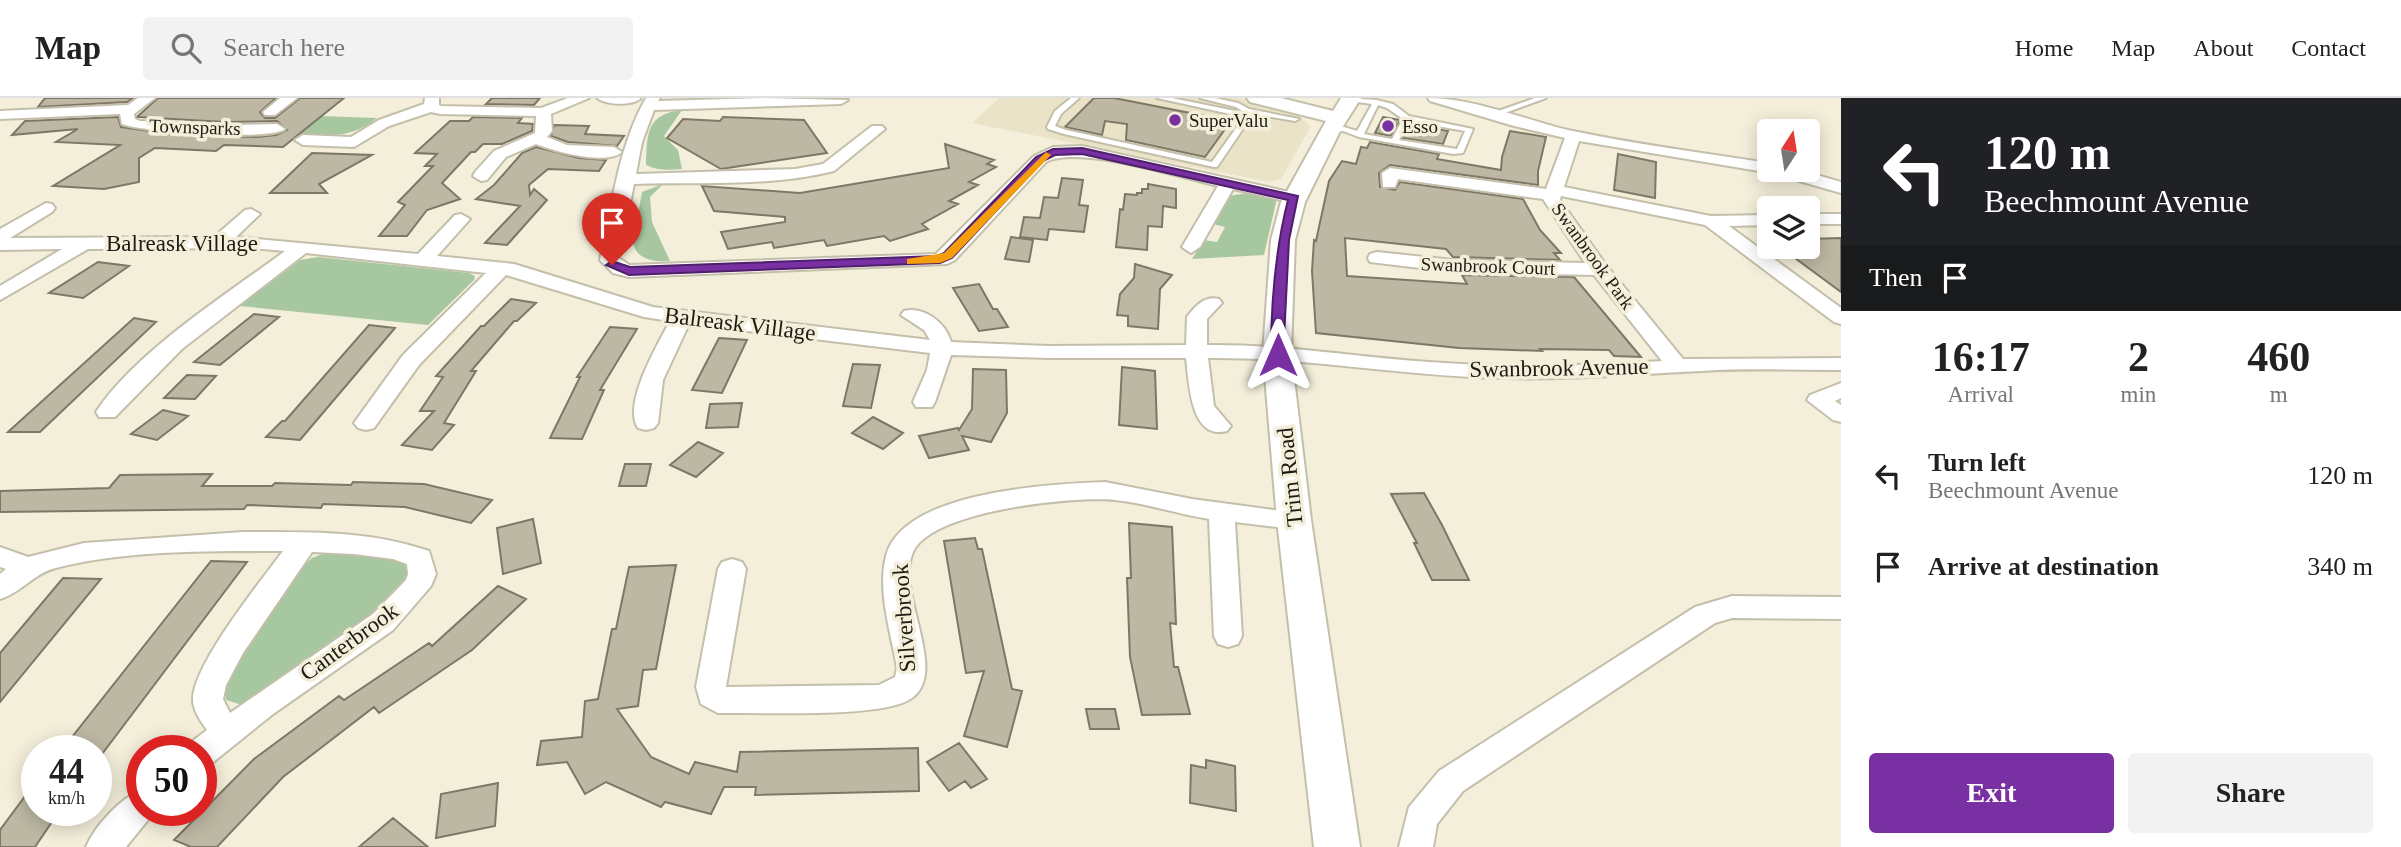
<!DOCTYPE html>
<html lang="en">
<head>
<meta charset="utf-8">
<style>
  :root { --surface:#fff; --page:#f2f2f2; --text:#222; --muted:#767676; --line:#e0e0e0; --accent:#7930a3 }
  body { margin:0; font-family:Georgia,serif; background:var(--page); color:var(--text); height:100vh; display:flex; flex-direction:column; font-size:26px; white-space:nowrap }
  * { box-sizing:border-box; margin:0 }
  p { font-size:23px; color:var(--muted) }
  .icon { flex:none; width:38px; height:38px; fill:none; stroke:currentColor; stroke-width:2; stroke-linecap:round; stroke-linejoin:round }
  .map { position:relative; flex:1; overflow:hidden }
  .sheet { display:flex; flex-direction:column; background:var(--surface); width:560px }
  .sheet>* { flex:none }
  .banner { background:#202124; color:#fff; overflow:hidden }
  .needle { width:46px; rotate:12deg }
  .buttons { position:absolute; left:1757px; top:21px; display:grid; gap:14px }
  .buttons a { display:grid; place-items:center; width:63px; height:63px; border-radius:7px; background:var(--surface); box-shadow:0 4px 18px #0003; font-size:35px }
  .speed { position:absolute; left:21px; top:637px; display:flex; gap:14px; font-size:35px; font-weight:700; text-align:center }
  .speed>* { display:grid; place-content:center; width:91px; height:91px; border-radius:50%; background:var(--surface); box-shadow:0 4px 18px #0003; line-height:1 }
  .speed small { font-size:18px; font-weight:400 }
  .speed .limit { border:10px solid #d22; background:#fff; color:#111 }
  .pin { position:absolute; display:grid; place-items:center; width:60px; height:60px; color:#fff; margin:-72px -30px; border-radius:50% 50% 50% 0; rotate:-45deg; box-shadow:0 0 7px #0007 }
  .pin .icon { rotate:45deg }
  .me { position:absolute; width:77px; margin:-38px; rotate:0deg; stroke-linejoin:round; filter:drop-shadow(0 0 5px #0008) }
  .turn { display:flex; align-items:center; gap:24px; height:147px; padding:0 28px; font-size:32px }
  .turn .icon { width:91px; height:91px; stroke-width:2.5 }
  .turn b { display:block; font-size:49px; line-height:60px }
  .then { display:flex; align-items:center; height:66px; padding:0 28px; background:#0003; gap:14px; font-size:26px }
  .eta { display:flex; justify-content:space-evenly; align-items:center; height:119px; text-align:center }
  .eta b { font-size:42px; font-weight:700; line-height:49px }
  .button { display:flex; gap:14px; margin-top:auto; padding:14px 28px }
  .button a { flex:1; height:80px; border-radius:7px; background:var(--accent); color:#fff; font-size:28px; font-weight:700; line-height:80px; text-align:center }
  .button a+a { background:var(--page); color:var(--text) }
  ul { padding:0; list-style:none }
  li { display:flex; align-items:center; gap:21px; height:91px; padding:0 28px }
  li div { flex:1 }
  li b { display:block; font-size:26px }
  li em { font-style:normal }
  header { display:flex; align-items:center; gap:42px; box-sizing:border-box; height:98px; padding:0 35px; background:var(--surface); border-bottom:2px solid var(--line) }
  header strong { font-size:33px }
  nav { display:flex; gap:38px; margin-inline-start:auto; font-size:24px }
  .search { width:490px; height:63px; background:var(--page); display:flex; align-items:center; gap:18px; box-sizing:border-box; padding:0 24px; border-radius:7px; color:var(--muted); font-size:26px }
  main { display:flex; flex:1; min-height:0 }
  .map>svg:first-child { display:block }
  .built { fill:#ebe3c7 }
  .green { fill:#a7c7a1 }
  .building { fill:#bdb8a3; stroke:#7d7865; stroke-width:2 }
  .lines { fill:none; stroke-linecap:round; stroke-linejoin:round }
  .lane-casing { stroke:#c4bfab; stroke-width:4 }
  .street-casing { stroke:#c4bfab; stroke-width:4 }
  .secondary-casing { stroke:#c4bfab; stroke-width:4 }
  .lane { fill:#fff; fill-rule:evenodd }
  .street { fill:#fff; fill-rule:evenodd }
  .secondary { fill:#fff; fill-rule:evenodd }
  .route { fill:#7930a3; stroke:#4f1f6a; stroke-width:2 }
  .slow { fill:#f59e0b }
  .poi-dot { fill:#7930a3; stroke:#f4efda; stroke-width:2.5 }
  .labels { text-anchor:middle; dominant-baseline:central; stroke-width:7; stroke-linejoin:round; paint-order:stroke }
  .far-poi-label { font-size:19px; fill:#1d1b14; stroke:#f4efda; text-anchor:start }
  .far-street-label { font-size:19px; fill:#1d1b14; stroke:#f4efda }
  .street-label { font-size:23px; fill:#1d1b14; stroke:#f4efda }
</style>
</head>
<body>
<header>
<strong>Map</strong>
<div class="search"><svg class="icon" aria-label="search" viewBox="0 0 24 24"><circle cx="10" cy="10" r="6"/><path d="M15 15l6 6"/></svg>Search here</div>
<nav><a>Home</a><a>Map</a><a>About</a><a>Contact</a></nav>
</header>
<main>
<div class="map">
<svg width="1841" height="749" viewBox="0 0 1841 749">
  <rect width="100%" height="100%" fill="#f4efda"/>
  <path class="built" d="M 999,0 L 1238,0 L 1298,18 L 1311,28 L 1281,81 L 1269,84 L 972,25 Z"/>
  <path class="green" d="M 682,12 L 664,38 L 678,52 L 682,71 C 669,72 658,73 646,67 C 647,36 646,16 682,12 Z
    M 260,16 L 377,20 C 347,45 316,36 280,34 L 292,24 L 245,22 Z
    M 663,86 L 650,99 L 652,124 L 670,163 C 654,164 635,162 633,143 L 642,94 Z
    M 1253,94 L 1277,100 L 1264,157 L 1192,161 L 1204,142 L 1217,144 L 1225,129 L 1213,126 L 1229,98 Z
    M 318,159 L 469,175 L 475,178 L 474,182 L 428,227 L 240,208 L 300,162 Z
    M 332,452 L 407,461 L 415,468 L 400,500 L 260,599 L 239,606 L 226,602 L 225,593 L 229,579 L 299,472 L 312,460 Z"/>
  <path class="building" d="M 45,0 L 133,0 L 127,4 L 38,9 Z
    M 158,0 L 276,0 L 260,14 L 265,20 L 275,20 L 300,0 L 344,0 L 283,49 L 224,47 L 216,53 L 155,50 L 139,60 L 139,84 L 104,91 L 53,88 L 120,47 L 56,44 L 78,31 L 12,37 L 25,23 L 118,19 L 121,29 L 179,37 L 257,39 L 276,37 L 287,32 L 277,23 L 225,24 L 137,19 Z
    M 492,0 L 540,0 L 534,7 L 486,6 Z
    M 1094,0 L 1114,0 L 1231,23 L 1205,59 L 1126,42 L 1127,26 L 1105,23 L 1102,37 L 1065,29 Z
    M 473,19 L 522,20 L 518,25 L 533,26 L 532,33 L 502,46 L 483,46 L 475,54 L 471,54 L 442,85 L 460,101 L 427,112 L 407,138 L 379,138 L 405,107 L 398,104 L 433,68 L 425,68 L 437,56 L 415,55 L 450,23 L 469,23 Z
    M 723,19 L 804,22 L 827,55 L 721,71 L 667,40 L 683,21 L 720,23 Z
    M 1383,19 L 1400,22 L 1391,38 L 1375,35 Z
    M 1410,26 L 1448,33 L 1443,46 L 1403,40 Z
    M 554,27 L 589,28 L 585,36 L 624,38 L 617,48 L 568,44 L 551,38 Z
    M 1510,33 L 1546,39 L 1538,73 L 1538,87 L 1390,67 L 1379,75 L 1380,89 L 1395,92 L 1400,84 L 1523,101 L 1540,132 L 1561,155 L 1554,155 L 1560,162 L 1453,159 L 1446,151 L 1345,140 L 1347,178 L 1467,186 L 1462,177 L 1574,179 L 1641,259 L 1614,258 L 1609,252 L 1540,251 L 1542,253 L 1459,250 L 1316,235 L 1312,173 L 1314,142 L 1316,143 L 1329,83 L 1342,63 L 1356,66 L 1361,49 L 1367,50 L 1370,44 L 1439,56 L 1437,61 L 1501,72 L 1502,59 Z
    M 945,46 L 994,62 L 987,66 L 996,69 L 969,84 L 978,87 L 949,103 L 958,106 L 922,126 L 928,131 L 890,143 L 884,138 L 827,148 L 824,142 L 774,150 L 772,144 L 728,151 L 721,134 L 785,124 L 785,119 L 714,113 L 702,88 L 800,95 L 949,70 Z
    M 536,49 L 579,60 L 606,62 L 599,73 L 548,71 L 529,87 L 530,97 L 534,91 L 547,102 L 507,147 L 485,145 L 520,108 L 476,101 L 494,87 L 522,55 Z
    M 312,55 L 372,57 L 319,86 L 327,95 L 270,95 Z
    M 1618,56 L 1656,64 L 1655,100 L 1614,92 Z
    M 1062,80 L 1083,82 L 1079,107 L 1088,108 L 1084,134 L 1049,131 L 1047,142 L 1020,139 L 1024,119 L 1040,120 L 1044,99 L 1058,100 Z
    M 1148,86 L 1176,91 L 1176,110 L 1163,108 L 1162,129 L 1148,128 L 1147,152 L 1116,149 L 1120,111 L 1123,112 L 1125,96 L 1137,97 L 1137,95 L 1142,95 L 1142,91 L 1148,91 Z
    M 1011,139 L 1033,142 L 1029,164 L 1005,161 Z
    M 1841,140 L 1841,194 L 1780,149 L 1808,149 L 1808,141 Z
    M 98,164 L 129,168 L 83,200 L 49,195 Z
    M 1135,166 L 1172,177 L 1160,191 L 1158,231 L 1128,228 L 1128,218 L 1117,217 L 1120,196 L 1134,180 Z
    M 979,186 L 993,211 L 997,211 L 1008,229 L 979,233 L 953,190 Z
    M 511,201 L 536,205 L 517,223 L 514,223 L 471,273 L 476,273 L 444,325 L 454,327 L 432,352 L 402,347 L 434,313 L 420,313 L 443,279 L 436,278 L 481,228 L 484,228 Z
    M 254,216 L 279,219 L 220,267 L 194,264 Z
    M 134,220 L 156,224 L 40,334 L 8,334 Z
    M 369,227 L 395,230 L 305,336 L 300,342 L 266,339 L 282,323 L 285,323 Z
    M 610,229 L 637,231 L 600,292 L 604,292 L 582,341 L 550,340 L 580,279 L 577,279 Z
    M 719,240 L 747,242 L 722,295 L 692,292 Z
    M 853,266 L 880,267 L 871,310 L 843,308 Z
    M 1122,269 L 1155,273 L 1157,331 L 1119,327 Z
    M 973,271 L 1006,272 L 1007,315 L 991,344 L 962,338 L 969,352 L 929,360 L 919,338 L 958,330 L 959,332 L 972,311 Z
    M 187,277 L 216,278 L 195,301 L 164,300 Z
    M 742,305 L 738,329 L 706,330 L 710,306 Z
    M 163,312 L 188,318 L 157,342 L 131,336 Z
    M 873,319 L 903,335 L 883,351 L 852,335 Z
    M 698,344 L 723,355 L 696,379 L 670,367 Z
    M 625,366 L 651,366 L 646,388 L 619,388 Z
    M 212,376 L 202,388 L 272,388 L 275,385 L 351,387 L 353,384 L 424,386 L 492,402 L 471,425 L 405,409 L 323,406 L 321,410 L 247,407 L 244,411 L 0,414 L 0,393 L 109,390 L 120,377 Z
    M 1424,395 L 1442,427 L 1469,482 L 1432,482 L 1414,445 L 1417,445 L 1391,396 Z
    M 533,421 L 541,465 L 503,476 L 497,430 Z
    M 1129,425 L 1172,429 L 1176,526 L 1170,525 L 1174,569 L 1178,569 L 1190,616 L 1142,617 L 1130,559 L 1127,480 L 1131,480 Z
    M 975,440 L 978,451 L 982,451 L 1012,591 L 1022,593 L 1007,649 L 964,638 L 984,573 L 966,575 L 944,443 Z
    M 211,463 L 247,464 L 96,664 L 96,653 L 61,653 Z
    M 676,467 L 656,571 L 643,572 L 638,608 L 617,611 L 651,659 L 689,676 L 695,664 L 737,674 L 740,654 L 918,650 L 919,693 L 755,697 L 756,689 L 724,689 L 711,716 L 665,704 L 661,709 L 606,684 L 585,696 L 567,664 L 537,667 L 541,643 L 582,639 L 585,603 L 598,601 L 612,531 L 616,531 L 629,469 Z
    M 63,480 L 101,481 L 0,604 L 0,555 Z
    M 498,488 L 526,501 L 472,552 L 379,615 L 374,609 L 326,646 L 283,679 L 217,749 L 191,749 L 174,742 L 254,661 L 339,598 L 344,602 L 429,545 L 432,548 Z
    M 1086,611 L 1115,611 L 1119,631 L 1090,631 Z
    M 959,645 L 987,681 L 971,690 L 965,683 L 949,693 L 927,664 Z
    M 1206,662 L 1235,668 L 1236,713 L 1190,705 L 1191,667 L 1206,670 Z
    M 37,682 L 37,712 L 60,712 L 35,749 L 0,749 L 0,732 Z
    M 498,685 L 495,728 L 436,740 L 441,696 Z
    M 393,720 L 428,749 L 359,749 Z"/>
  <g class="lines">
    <g class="lane-casing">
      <path id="lane" d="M 1071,0 L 1079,0 L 1061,16 L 1055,28 L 1066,32 L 1212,64 L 1244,19 L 1157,0 L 1172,0 L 1245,15 L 1236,9 L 1200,0 L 1215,0 L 1238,5 L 1249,11 L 1299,21 L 1295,23 L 1253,16 L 1217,69 L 1214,69 L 1064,36 L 1048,31 L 1047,29 L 1055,13 Z
        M 1347,0 L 1376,2 L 1393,6 L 1409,18 L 1473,31 L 1463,55 L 1453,56 L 1359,39 L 1343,33 L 1327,35 L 1327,31 L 1344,29 L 1357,33 L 1372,6 L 1350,3 ZM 1378,7 L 1387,10 L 1403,21 L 1392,41 L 1364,36 ZM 1409,23 L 1465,33 L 1457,51 L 1399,42 Z
        M 1535,0 L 1546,0 L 1494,19 L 1487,17 Z"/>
    </g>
    <g class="street-casing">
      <path id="street" d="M 138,0 L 155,0 L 134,16 L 135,21 L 140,23 L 225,27 L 277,26 L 285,31 C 272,43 142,34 122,26 L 120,16 L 0,21 L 0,13 L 128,7 Z
        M 280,0 L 297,0 L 275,17 L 265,17 L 263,14 Z
        M 425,0 L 439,0 L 439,7 L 441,8 L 541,10 L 568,0 L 589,0 L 551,16 L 552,33 L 547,39 L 567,47 L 614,49 L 622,54 C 607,68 553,53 536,46 L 506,59 L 487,82 L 481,83 L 473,78 L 475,74 L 494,53 L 535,35 L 536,18 L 440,16 L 431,14 L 389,28 L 354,49 L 303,47 L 295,42 L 303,37 L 351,39 L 379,22 L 424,6 Z
        M 597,0 L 640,0 L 640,1 C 631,8 606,7 597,0 Z
        M 646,0 L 660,0 L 658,3 L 765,0 L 848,2 L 841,6 L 654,12 L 642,44 L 636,76 L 795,71 L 823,66 L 872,28 L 882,28 L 885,31 L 834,73 C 770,89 699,84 634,86 L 619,160 L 629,167 L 936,156 L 1034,58 L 1053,49 L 1082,48 L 1294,95 L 1303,100 L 1294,105 L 1233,91 L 1200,149 L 1191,155 L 1182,149 L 1218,88 C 1179,79 1078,47 1046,64 L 955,162 L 947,166 L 629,179 L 613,175 L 600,162 C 612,108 618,49 646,0 Z
        M 1428,0 C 1473,0 1523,21 1568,32 C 1634,46 1702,55 1769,65 L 1769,72 L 1800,72 L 1841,84 L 1841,95 L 1771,75 L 1579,43 L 1564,89 L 1711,118 L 1769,117 L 1769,127 L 1729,128 L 1841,210 L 1841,226 L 1834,224 L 1705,127 L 1561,98 L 1560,102 L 1606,167 L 1683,261 L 1841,260 L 1841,272 C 1795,272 1748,270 1702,273 C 1635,276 1568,282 1500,280 C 1402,278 1305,259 1208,260 L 1214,308 L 1231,328 L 1227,333 C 1190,343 1189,283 1186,260 L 1049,260 L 951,257 L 935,304 L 932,309 L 916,309 L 913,304 L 927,272 L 930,255 L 689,226 L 663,282 L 658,325 L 654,330 L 646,332 L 638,330 C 622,306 658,246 670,223 L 644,219 L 506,177 L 419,267 L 374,330 L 366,332 L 358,330 L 354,325 L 403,257 L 486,175 L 306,155 L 182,251 L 115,319 L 99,319 L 96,314 C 135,254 227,196 285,153 L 252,150 L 88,151 L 0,202 L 0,188 L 62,151 L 0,152 L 0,131 L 46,105 L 52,106 L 55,110 L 52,114 L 10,140 L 214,139 L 245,112 L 251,111 L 260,116 L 236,139 L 418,156 L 455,117 L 461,116 L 470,121 L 437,158 L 514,166 L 653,209 L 930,242 L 924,232 L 901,217 L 904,213 C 924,208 946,225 951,244 L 1049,248 L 1186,247 L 1187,219 C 1195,208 1205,197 1219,201 L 1222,205 L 1207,221 L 1207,247 C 1281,246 1354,259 1429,264 C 1506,270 1584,268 1662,263 L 1594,177 L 1453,174 L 1370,164 L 1368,160 L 1370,156 L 1377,154 L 1453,162 L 1585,165 L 1543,101 L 1398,81 L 1395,89 L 1383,89 L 1382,75 L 1390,70 L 1546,91 L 1565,40 L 1514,28 L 1430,3 Z
        M 1808,116 L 1841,116 L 1841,126 L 1808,126 Z
        M 1841,285 L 1841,300 L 1835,303 L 1841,307 L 1841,324 L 1833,322 L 1807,302 L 1810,297 Z
        M 1105,384 L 1192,401 L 1303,416 L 1307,422 L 1303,428 L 1294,431 L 1235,424 L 1242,538 L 1238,546 L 1228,549 L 1218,546 L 1214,538 L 1209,421 C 1177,416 1146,405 1115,402 C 1073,398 936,412 914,452 C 893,492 950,572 912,600 C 884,621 758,614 718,615 L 701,606 L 696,589 L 718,471 L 722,464 L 732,461 L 742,464 L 746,471 L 726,589 L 879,587 L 895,579 L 897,570 C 891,535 877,493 886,458 C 903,393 1050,386 1105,384 Z
        M 243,434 C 306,434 369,432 429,453 L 436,476 L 431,488 L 393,532 L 273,616 L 212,665 L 201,669 L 201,653 L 186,653 L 190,645 L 207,632 C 201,624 193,612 193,602 C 192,568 261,483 283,453 C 213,453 124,452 56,470 C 34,475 21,495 0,501 L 0,476 L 6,471 L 0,469 L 0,449 L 28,459 L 84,445 ZM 312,454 L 354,456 L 393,461 L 407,466 L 408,476 L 406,482 L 373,516 L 230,615 L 223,601 L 226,587 L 243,555 Z
        M 1732,498 L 1841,499 L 1841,521 L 1732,520 L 1715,525 L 1463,693 L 1437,726 L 1433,749 L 1399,749 L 1409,709 L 1439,673 L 1695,509 Z
        M 142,692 L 142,712 L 156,712 L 126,749 L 86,749 C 95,728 120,700 142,692 Z"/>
    </g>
    <g class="secondary-casing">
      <path id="secondary" d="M 1247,0 L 1281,0 L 1333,13 L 1341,0 L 1361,0 L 1340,33 L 1305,104 L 1295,142 L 1291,255 L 1311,422 L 1360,749 L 1314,749 L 1277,422 L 1263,255 L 1271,142 L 1281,104 L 1326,23 L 1250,4 Z"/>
    </g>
    <use href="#lane" class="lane"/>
    <use href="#street" class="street"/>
    <use href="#secondary" class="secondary"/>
  </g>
  <path class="route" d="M 1082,50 L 1298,98 L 1289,142 L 1283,260 L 1273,260 L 1271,257 C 1271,204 1275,153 1288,102 L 1082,56 L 1055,57 L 1043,63 L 952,160 L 940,165 L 629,177 L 606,167 L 612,163 L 630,169 L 938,158 L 944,155 L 1036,59 L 1053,51 Z"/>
  <path class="slow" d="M 1046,54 L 1051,57 L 1049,59 L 952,160 L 940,165 L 907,166 L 907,161 L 944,155 Z"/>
  <g class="poi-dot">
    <circle cx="1175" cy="22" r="7"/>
    <circle cx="1388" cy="28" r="7"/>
  </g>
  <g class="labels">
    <g class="far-poi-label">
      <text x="1189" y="22">SuperValu</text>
      <text x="1402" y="28">Esso</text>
    </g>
    <g class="far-street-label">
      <text transform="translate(195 29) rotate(2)">Townsparks</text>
      <text transform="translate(1593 158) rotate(54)">Swanbrook Park</text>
      <text transform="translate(1488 168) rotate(2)">Swanbrook Court</text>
    </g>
    <g class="street-label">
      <text x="182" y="145">Balreask Village</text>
      <text transform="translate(740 226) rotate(7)">Balreask Village</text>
      <text transform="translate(1559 270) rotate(-1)">Swanbrook Avenue</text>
      <text transform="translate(1290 379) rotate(-96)">Trim Road</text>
      <text transform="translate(904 520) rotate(-94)">Silverbrook</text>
      <text transform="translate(349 544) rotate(-36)">Canterbrook</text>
    </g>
  </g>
</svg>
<div class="buttons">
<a><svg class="needle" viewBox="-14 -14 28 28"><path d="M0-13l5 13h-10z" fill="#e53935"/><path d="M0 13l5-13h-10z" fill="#767676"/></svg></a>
<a><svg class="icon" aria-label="layers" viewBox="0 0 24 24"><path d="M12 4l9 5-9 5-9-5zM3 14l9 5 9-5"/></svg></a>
</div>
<div class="speed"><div>44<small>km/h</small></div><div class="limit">50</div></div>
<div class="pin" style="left:612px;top:167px;background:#d93025"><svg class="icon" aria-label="arrive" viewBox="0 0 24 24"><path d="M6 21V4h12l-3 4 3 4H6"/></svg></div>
<svg class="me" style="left:1278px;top:257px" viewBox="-20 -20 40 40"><path d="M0-17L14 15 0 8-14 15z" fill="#7930a3" stroke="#fff" stroke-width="4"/></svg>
</div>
<section class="sheet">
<div class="banner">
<div class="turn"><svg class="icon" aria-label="left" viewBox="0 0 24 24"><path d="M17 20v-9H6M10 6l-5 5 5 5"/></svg><div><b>120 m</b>Beechmount Avenue</div></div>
<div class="then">Then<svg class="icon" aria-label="arrive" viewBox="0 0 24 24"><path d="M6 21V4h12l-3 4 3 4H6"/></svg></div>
</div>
<div class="eta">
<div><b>16:17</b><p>Arrival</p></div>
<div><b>2</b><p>min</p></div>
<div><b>460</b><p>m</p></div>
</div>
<ul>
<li><svg class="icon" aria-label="left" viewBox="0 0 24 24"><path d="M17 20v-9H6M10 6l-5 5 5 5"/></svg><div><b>Turn left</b><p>Beechmount Avenue</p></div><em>120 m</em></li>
<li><svg class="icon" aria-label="arrive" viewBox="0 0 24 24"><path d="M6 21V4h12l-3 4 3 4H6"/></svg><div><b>Arrive at destination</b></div><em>340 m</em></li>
</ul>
<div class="button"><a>Exit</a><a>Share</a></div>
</section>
</main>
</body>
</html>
